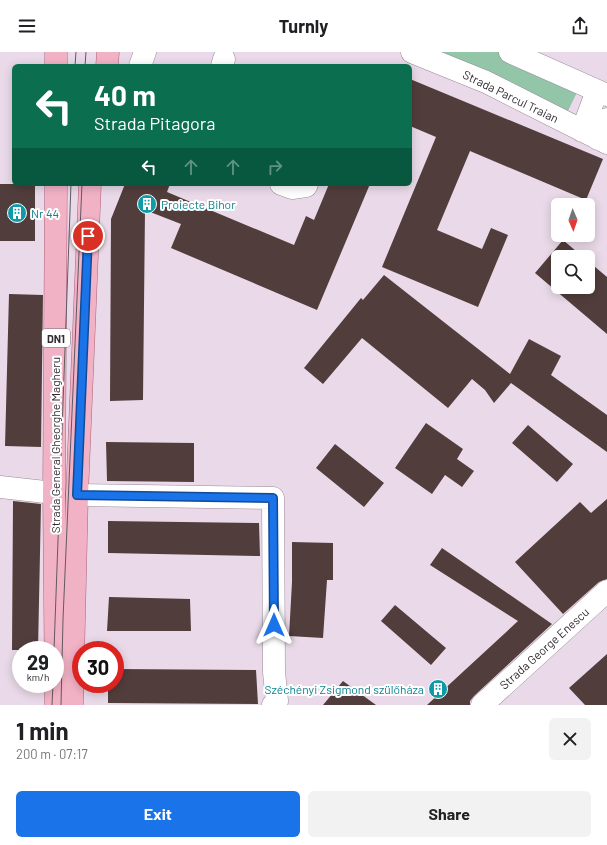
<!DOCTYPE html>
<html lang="en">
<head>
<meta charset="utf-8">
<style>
  :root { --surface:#fff; --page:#f2f2f2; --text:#202124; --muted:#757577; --accent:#1a73e8 }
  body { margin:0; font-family:Barlow,sans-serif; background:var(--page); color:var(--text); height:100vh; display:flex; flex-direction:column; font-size:15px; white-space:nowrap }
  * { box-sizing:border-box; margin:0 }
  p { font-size:13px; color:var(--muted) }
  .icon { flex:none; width:22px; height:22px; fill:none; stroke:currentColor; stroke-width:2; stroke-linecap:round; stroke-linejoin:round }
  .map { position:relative; height:653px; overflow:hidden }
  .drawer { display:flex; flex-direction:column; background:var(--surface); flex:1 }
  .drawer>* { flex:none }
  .top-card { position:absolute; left:12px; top:12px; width:400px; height:122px; border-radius:6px; box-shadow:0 2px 10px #0003; background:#0b6e4f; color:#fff; overflow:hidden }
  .needle { width:26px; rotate:178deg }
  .controls { position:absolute; left:551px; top:146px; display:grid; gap:8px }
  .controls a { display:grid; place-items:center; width:44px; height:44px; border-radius:6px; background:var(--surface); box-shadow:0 2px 10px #0003; font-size:20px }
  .speed { position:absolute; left:12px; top:589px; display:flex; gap:8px; font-size:20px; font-weight:700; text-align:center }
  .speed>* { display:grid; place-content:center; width:52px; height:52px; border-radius:50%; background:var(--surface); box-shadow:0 2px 10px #0003; line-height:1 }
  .speed small { font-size:10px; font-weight:400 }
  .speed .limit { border:6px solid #d22; background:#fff; color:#111 }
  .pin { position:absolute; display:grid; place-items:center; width:34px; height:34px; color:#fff; margin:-17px; border:2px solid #fff; border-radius:50%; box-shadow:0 1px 4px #0007 }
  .me { position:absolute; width:44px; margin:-22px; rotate:0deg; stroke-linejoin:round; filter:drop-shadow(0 0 3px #0008) }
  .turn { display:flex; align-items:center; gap:14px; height:84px; padding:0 16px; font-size:18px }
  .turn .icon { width:52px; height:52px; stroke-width:2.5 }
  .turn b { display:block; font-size:28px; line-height:34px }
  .lanes { display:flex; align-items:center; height:38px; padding:0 16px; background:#0003; justify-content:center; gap:20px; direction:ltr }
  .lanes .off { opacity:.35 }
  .round { display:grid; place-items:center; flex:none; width:42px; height:42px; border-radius:6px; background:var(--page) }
  .summary { display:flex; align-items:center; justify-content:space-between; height:68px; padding:0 16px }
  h1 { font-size:24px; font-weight:700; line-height:30px }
  .primary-button { display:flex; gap:8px; margin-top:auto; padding:8px 16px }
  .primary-button a { flex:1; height:46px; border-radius:6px; background:var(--accent); color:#fff; font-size:16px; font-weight:700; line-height:46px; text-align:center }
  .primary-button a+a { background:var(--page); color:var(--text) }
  header { display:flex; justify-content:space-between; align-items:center; height:52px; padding:0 16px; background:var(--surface); font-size:18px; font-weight:700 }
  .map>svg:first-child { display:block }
  .green { fill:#93c5a9 }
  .building { fill:#513d3c }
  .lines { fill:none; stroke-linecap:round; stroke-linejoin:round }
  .minor-casing { stroke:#998a99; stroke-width:23 }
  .major-casing { stroke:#a9627a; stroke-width:23 }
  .minor { stroke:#fff; stroke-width:22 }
  .major { stroke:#f2b2c6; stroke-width:22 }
  .tram { stroke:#615961; stroke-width:1 }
  .route-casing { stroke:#114b97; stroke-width:10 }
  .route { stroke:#1a73e8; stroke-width:7 }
  .labels { text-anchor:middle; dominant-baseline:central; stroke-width:4; stroke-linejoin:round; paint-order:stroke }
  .shield { fill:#fff; stroke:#706c70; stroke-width:1 }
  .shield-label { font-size:11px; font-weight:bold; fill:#332d33 }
  .street-label { font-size:12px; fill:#332d33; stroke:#fff }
  .culture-label { font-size:12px; fill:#0d838f; stroke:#fff; text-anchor:start }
</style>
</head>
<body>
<header><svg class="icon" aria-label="menu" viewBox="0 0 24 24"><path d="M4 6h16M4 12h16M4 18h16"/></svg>Turnly<svg class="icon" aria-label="share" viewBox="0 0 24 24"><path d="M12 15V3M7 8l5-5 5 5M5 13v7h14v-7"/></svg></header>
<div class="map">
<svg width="607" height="653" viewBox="0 0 607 653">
  <rect width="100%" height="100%" fill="#eadae9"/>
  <path class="green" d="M 437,0 L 510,0 L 581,32 L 567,61 Z"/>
  <path class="building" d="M 410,27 L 603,107 L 586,148 L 470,99 L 437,178 L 482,197 L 491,176 L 508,183 L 478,255 L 382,215 L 436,85 L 410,74 Z
    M 0,132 L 35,132 L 35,189 L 0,189 Z
    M 125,132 L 170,132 L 167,140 L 294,193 L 306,164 L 314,168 L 329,132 L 370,132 L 317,258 L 171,196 L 181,172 L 145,158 L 143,348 L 110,349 L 111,167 Z
    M 563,188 L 583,205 L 558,205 L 558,235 L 588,235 L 588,209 L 607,225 L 607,282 L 535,221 Z
    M 384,223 L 510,322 L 529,287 L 561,304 L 551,323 L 607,363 L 607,400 L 511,331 L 494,351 L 485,338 L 472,327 L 448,356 L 362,286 L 323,332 L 304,316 L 361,246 L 363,248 Z
    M 9,242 L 43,243 L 41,395 L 5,394 Z
    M 426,371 L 463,397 L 457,407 L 474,419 L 462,435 L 445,423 L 432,442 L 395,416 Z
    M 528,373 L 573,412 L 557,430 L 512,391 Z
    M 106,390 L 194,391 L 194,430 L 107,429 Z
    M 335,392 L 384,431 L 364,455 L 316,416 Z
    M 607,447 L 607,527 L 599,530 L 563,562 L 515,510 L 580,450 L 591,461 Z
    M 13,449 L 41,452 L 38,598 L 12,598 Z
    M 108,469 L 259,471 L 260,504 L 108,501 Z
    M 292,490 L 333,491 L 333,528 L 327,528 L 323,586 L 289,584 L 292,530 Z
    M 442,496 L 552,572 L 474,644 L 470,649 L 470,653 L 427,653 L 518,569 L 430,513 Z
    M 109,545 L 190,547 L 191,579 L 107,579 Z
    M 395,553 L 446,596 L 431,613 L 381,569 Z
    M 607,602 L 607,653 L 585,653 L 569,636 Z
    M 115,617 L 256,618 L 258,652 L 108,651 L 108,632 L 115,632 Z
    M 343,629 L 376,653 L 323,653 Z"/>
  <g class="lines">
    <g class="minor-casing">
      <path id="minor" d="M 412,0 L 486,30 L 607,91
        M 510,0 L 607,43
        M 140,14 L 145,0
        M 222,14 L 224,7
        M 582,79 L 597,39
        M 598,87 L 607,67
        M 281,132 L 292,136 L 306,134 L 307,132
        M 0,435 L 54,441
        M 77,443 L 273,446 L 274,620 L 277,649 L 273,653
        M 482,653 L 607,539"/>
    </g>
    <g class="major-casing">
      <path id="major" d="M 56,0 L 56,14
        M 107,14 L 108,0
        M 56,132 L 54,441 L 56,653
        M 72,653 L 77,443 L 90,132"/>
    </g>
    <use href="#minor" class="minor"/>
    <use href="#major" class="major"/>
    <path class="tram" d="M 75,14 L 76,0
      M 85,14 L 86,0
      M 54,598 L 71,132
      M 52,653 L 53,632
      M 61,653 L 63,567 L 82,132"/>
  </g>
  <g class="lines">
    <g class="route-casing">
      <path id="route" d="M 88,184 L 77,443 L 273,446 L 274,573"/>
    </g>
    <use href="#route" class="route"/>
  </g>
  <defs>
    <g id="building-disc" transform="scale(1)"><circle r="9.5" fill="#0f9aa8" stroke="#fff"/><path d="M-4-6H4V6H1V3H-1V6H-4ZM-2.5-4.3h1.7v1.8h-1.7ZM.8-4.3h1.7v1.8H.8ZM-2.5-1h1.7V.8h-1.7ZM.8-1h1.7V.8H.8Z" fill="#fff"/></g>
  </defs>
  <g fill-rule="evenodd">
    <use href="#building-disc" x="147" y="152"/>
    <use href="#building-disc" x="17" y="161"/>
    <use href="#building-disc" x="438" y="637"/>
  </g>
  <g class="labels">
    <rect class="shield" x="42" y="277" width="28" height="18" rx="3"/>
    <g class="shield-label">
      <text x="56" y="286">DN1</text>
    </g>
    <g class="street-label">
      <text transform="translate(511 44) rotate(26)">Strada Parcul Traian</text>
      <text transform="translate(55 393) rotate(-90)">Strada General Gheorghe Magheru</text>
      <text transform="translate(544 596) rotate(-42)">Strada George Enescu</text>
    </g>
    <g class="culture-label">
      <text x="161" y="152">Proiecte Bihor</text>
      <text x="31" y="161">Nr 44</text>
      <text x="424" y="637" text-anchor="end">Széchényi Zsigmond szülőháza</text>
    </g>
  </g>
</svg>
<div class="controls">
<a><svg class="needle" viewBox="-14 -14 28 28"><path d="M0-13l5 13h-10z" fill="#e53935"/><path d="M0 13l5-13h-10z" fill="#757577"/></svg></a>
<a><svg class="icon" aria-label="search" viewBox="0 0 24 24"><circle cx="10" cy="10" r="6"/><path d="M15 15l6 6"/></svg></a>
</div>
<div class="speed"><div>29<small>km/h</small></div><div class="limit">30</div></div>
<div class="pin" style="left:88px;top:184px;background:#d93025"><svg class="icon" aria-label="arrive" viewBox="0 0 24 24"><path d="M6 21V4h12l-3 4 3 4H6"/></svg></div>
<svg class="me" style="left:274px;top:573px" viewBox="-20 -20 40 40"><path d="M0-17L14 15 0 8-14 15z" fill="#1a73e8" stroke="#fff" stroke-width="4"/></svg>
<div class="top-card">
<div class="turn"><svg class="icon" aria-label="left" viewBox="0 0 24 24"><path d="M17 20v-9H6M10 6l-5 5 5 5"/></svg><div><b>40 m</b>Strada Pitagora</div></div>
<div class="lanes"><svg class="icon" aria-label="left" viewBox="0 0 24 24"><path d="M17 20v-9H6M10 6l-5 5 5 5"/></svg><svg class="icon off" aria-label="ahead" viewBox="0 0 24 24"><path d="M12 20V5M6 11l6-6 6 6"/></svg><svg class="icon off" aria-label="ahead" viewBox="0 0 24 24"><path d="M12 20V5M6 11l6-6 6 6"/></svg><svg class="icon off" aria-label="right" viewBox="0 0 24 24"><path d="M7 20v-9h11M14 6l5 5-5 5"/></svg></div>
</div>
</div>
<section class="drawer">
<div class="summary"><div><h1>1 min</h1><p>200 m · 07:17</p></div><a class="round"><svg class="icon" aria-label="close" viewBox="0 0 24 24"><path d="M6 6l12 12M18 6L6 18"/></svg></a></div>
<div class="primary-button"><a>Exit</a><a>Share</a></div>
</section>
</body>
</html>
